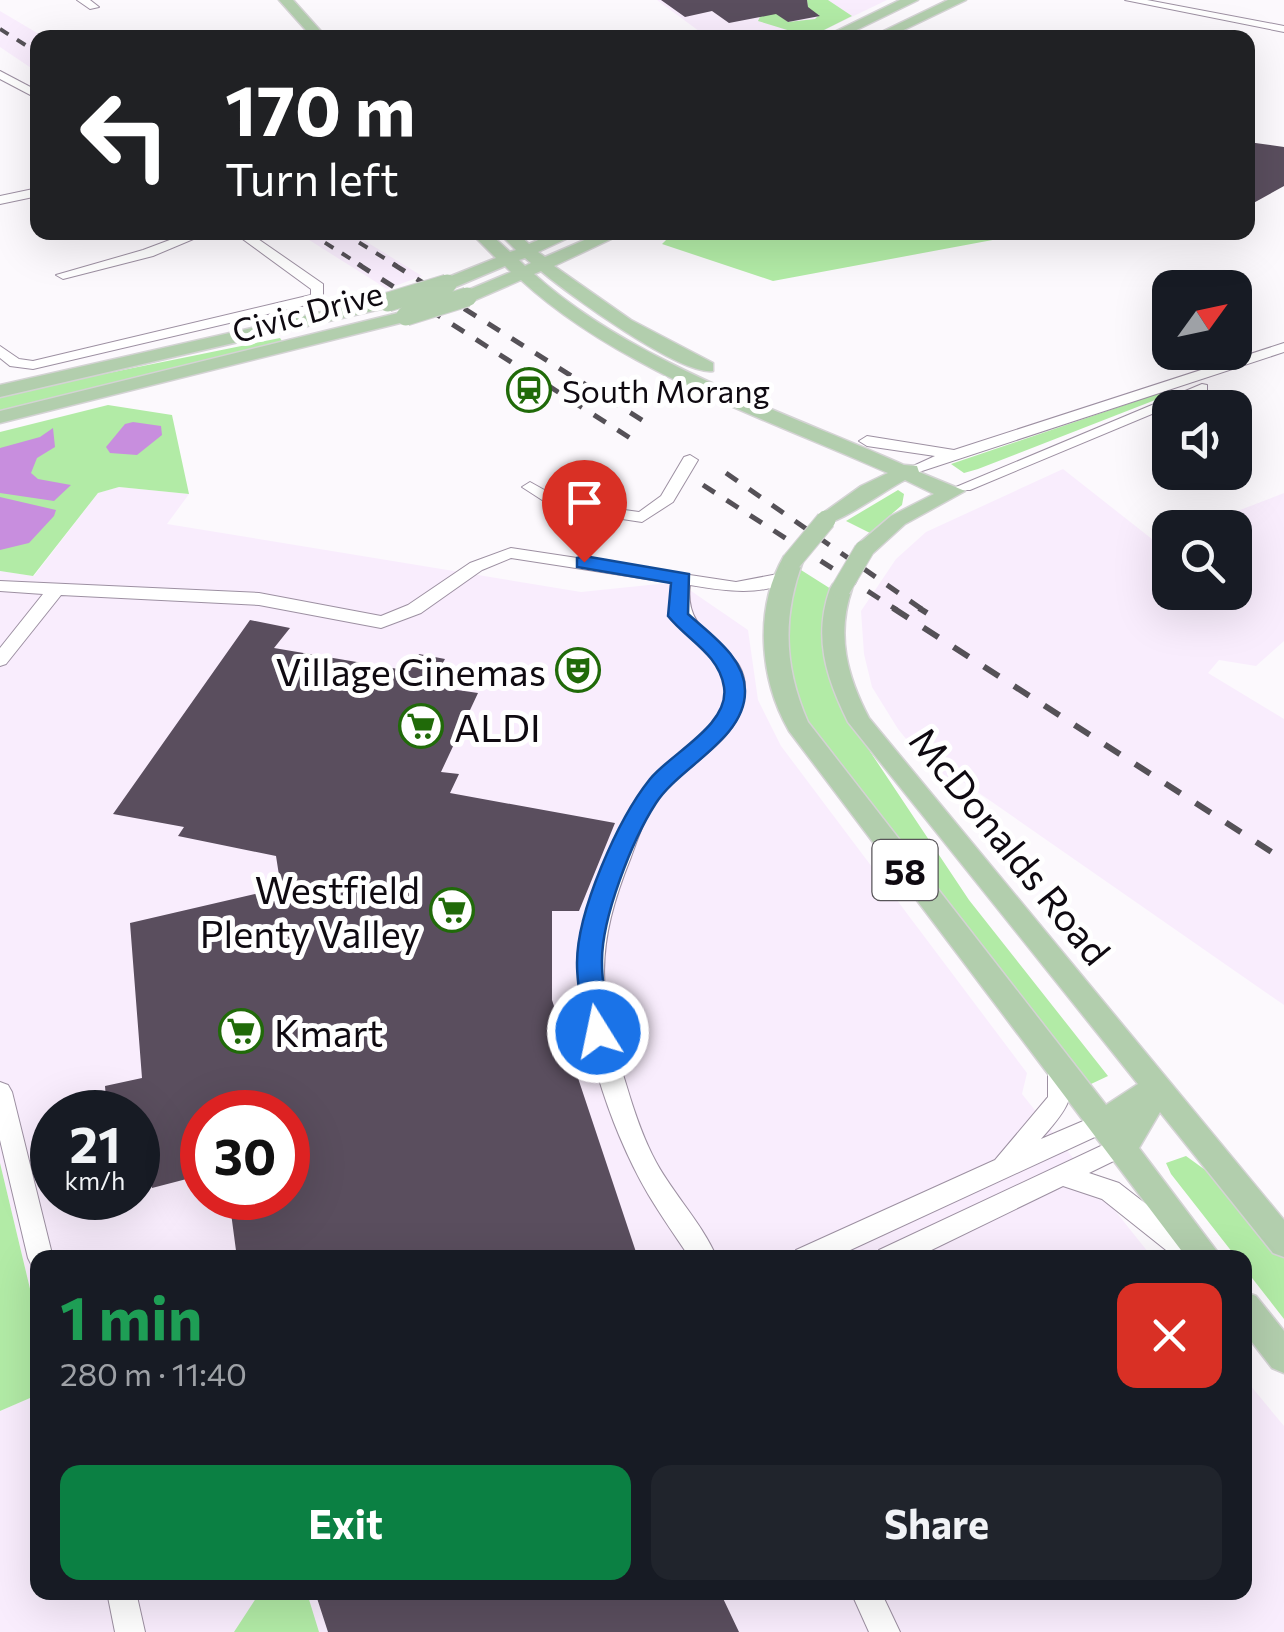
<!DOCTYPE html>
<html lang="en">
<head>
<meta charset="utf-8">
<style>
  :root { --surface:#171b24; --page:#20242c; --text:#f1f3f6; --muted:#9ea1a6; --accent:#0b8043 }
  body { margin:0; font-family:Commissioner,sans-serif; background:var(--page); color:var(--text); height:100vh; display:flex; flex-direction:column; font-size:38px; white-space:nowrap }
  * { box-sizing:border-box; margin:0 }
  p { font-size:32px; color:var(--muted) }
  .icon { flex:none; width:55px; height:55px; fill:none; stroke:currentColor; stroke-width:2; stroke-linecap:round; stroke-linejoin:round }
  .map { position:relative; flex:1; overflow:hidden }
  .sheet { position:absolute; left:30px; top:1250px; width:1222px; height:350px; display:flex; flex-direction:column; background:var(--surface); border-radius:20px; box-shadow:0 10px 40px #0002 }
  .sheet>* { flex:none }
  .banner { position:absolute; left:30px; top:30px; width:1225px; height:210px; border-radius:20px; box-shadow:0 10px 40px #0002; background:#202124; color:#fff; overflow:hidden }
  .needle { width:65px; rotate:57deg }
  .buttons { position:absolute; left:1152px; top:270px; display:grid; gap:20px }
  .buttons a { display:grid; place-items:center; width:100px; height:100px; border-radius:20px; background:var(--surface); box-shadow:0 10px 40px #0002; font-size:50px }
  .speed { position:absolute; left:30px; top:1090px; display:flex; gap:20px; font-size:50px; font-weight:700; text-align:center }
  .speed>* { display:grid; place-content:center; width:130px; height:130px; border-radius:50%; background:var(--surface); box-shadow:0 10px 40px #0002; line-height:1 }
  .speed small { font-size:25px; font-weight:400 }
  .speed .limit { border:15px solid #d22; background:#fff; color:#111 }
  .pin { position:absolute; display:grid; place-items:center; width:85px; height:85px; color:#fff; margin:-102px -42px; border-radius:50% 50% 50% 0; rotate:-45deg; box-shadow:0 0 10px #0007 }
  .pin .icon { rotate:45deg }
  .me { position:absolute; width:110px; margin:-55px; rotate:350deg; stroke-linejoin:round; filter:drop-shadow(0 0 8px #0008) }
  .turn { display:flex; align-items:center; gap:35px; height:210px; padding:0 30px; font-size:45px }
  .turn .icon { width:130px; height:130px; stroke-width:2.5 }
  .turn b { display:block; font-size:70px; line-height:85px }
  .round { display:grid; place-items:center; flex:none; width:105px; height:105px; border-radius:20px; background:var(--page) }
  .head { display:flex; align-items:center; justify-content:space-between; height:170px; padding:0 30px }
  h1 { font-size:60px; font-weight:700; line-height:75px; color:#1e9e55 }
  .primary-button { display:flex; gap:20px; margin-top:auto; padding:20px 30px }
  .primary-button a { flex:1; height:115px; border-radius:20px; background:var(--accent); color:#fff; font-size:40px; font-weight:700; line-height:115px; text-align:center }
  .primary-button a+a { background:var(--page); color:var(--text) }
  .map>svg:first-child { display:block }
  .built { fill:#f9edfd; fill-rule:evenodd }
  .green { fill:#b2eba6 }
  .water { fill:#c88ede }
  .building { fill:#5a4e5e }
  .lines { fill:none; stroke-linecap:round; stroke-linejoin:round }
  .minor-casing { stroke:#9d90a2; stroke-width:2 }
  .major-casing { stroke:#d4d3d4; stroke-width:3 }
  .minor { fill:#fff; fill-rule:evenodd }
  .major { fill:#b2cead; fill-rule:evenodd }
  .rail-far2 { stroke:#555157; stroke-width:4; stroke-dasharray:10 10; stroke-linecap:butt }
  .rail-far1 { stroke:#555157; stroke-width:5; stroke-dasharray:14 14; stroke-linecap:butt }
  .rail { stroke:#555157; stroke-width:6; stroke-dasharray:18 18; stroke-linecap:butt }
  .major-bridge-casing { stroke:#d4d3d4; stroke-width:21; stroke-linecap:butt }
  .major-bridge { stroke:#b2cead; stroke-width:19 }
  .route { fill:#1a73e8; stroke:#114b97; stroke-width:2.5 }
  .labels { text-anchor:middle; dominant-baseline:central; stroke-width:10; stroke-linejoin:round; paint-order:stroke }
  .far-street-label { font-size:32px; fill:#0f0a11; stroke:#fff }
  .far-poi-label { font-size:32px; fill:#0f0a11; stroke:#fff; text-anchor:start }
  .shield { fill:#fff; stroke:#575458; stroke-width:2.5 }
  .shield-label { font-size:35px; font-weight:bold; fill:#0f0a11 }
  .poi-label { font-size:38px; fill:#0f0a11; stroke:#fff; text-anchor:end }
  .street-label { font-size:38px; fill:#0f0a11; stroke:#fff }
</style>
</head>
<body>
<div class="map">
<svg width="1284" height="1632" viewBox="0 0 1284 1632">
  <rect width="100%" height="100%" fill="#fcf9fd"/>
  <path class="built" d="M 657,0 L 887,0 L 808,38 L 707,37 Z
    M 0,11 L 44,37 L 38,38 L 37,72 L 0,47 Z
    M 298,233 L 352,233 L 422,276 L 387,289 Z
    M 1063,469 L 1157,543 L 1170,538 L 1170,592 L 1235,592 L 1235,528 L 1196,527 L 1284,493 L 1284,641 L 1256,666 L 1219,660 L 1208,673 L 1284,719 L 1284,1005 L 956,777 L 942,783 L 898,729 L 872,687 L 864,654 L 861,611 L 896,559 L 926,532 Z
    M 119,487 L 189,494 L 167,524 L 581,592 L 678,582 L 748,630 L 758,700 L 781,746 L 1027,1073 L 1022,1094 L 1152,1257 L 38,1258 L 37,1318 L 0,1163 L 0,571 L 34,576 L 98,493 ZM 52,1112 L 138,1112 L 138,1198 L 52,1198 ZM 202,1112 L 288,1112 L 288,1198 L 202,1198 Z
    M 1245,1379 L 1284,1426 L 1284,1632 L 0,1632 L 0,1411 L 37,1395 L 38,1592 L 1245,1592 Z"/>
  <path class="green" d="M 807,0 L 828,0 L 852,16 L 810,37 L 758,21 L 764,8 L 770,7 L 788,22 L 815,19 L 819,15 L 808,10 Z
    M 673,233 L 673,232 L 1030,233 L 773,281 L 662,244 Z
    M 280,338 L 284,344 L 0,413 L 0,395 Z
    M 1163,392 L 1168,395 L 978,469 L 964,473 L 951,464 Z
    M 108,405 L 172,415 L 189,494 L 119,487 L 98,493 L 33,576 L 0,571 L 0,432 Z
    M 898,490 L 904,494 L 902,505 L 870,533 L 846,521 Z
    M 801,570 L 831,589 L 824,653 L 847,717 L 969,900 L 1108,1076 L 1091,1084 L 1084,1080 L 827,755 C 793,698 767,633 801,570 Z
    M 1186,1156 L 1219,1180 L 1284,1257 L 1284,1319 L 1245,1269 L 1245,1258 L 1236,1257 L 1171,1174 L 1166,1163 Z
    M 0,1163 L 37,1318 L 37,1395 L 0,1411 Z
    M 260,1592 L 307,1593 L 319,1632 L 234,1632 Z"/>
  <path class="water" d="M 133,422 L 161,426 L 162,435 L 137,455 L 110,453 L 106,447 L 125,424 Z
    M 53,428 L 55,447 L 37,458 L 31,473 L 38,479 L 71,485 L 54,501 L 0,493 L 0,448 L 40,437 Z
    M 0,497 L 56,510 L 54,516 L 29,543 L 0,550 Z"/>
  <path class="building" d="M 661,0 L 807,0 L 808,7 L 820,16 L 788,22 L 776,14 L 729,23 L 712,11 L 685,17 Z
    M 1248,142 L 1284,147 L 1284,186 L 1248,206 Z
    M 250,620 L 290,628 L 274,648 L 410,671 L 419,654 L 445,659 L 430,686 L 478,693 L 441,772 L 459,774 L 450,793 L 615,823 L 579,911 L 552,911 L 552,1000 L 638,1258 L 237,1258 L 229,1198 L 288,1198 L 288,1112 L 202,1112 L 202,1175 L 152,1188 L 149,1136 L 138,1139 L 138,1112 L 107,1112 L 105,1086 L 142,1078 L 130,923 L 281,888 L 276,856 L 178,836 L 184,827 L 113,814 Z
    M 315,1592 L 720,1592 L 739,1632 L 328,1632 Z"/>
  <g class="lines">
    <g class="minor-casing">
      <path id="minor" d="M 77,0 L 90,0 L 99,7 L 90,9 Z
        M 1125,0 L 1147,0 L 1284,26 L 1284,32 Z
        M 0,71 L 38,91 L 38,99 L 0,79 Z
        M 38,188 L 38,196 L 0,204 L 0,196 Z
        M 191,232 L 210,232 L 153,256 L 63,279 L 56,275 L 143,250 Z
        M 233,232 L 248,232 L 323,284 L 323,301 L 33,369 L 10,366 L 0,358 L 0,346 L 19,359 L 33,361 L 311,295 L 311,289 Z
        M 1284,343 L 1284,352 L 919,472 L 911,467 L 935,456 L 867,446 L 859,441 L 867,436 L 954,450 Z
        M 1202,384 L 1207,385 L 1207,391 L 970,490 L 958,490 L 956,487 Z
        M 690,455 L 698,460 L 673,502 L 642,522 L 556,509 L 522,487 L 530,482 L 566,502 L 639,512 L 661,496 L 684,457 Z
        M 511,548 L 736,582 L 783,573 L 792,578 C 767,598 719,590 690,585 C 682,647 755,640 744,700 C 735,748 675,768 651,808 C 643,823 637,840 631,857 C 595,946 597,993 626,1084 C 634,1111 643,1138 656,1162 C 674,1195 702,1223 717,1258 L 690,1258 C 676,1237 661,1216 648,1194 C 611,1130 573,1023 582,948 C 586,915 599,885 611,854 C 620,833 628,811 641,793 C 662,762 720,735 726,698 C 735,643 663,650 673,583 L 511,558 L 482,570 L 421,613 L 381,628 L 259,605 L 61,595 L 6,664 L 0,666 L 0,648 L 43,594 L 0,591 L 0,581 L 259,593 L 381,616 L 408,605 L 470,563 Z
        M 1059,1060 L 1067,1063 C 1081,1096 1061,1116 1041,1139 L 1102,1113 L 1110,1116 L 1114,1123 L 1110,1130 L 833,1258 L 793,1258 L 796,1250 L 995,1160 L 1048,1097 L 1048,1070 L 1051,1063 Z
        M 0,1082 L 8,1085 L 12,1092 L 53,1258 L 38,1258 L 38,1268 L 32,1266 L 28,1258 L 0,1140 Z
        M 1120,1137 L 1128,1140 L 1132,1147 L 1128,1154 L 1089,1173 L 1119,1183 L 1199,1245 L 1203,1253 L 1201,1258 L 1176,1258 L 1102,1199 L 1063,1186 L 915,1258 L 876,1258 L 879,1250 Z
        M 107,1592 L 136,1592 L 145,1632 L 115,1632 Z
        M 851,1592 L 881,1592 L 900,1632 L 869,1632 Z"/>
    </g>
    <g class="major-casing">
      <path id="major" d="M 279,0 L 293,0 L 327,38 L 313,38 Z
        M 900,0 L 918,0 L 840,38 L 822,38 Z
        M 948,0 L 966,0 L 887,38 L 869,38 Z
        M 470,232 L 488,232 L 510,252 L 516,250 L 498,232 L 516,232 L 529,244 L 557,232 L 581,232 L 538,252 L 545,257 L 603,232 L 626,232 L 554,266 L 631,320 L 713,363 L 713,371 C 681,376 568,294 541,271 L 534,274 C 631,362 785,412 904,465 L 917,466 L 919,472 L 965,491 L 905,524 L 871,555 L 857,555 L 857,545 L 891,516 L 934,494 L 905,480 C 885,490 834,528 819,524 L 819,516 L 861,486 L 888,473 C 767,419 619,370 521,280 L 473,301 L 461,301 L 461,293 L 511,272 L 505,266 L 453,288 L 441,288 L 441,280 L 496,258 ZM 525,258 L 531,263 L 525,266 L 519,260 Z
        M 388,297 L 394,298 L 394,306 L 0,397 L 0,385 Z
        M 406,311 L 412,312 L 412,320 L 0,423 L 0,411 Z
        M 792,554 L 803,561 C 782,617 784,667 808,722 L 1106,1105 L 1138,1084 L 848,722 C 826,678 813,637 830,589 L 833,584 L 849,584 L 852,589 C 836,635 847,676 869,718 L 1284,1220 L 1284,1257 L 1273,1253 L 1160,1112 L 1139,1148 L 1222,1258 L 1187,1258 L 789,731 C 759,679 754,608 784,556 Z
        M 1245,1292 L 1256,1296 L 1284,1331 L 1284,1373 L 1272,1368 L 1245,1333 Z"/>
    </g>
    <use href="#minor" class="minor"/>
    <use href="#major" class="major"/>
    <path class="rail-far2" d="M 0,29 L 38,53
      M 308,232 L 362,266
      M 342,232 L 397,266"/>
    <path class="rail-far1" d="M 358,264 L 630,438
      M 393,264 L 653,427
      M 726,473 L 923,610
      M 703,485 L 897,610"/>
    <path class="rail" d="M 893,608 L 1284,860
      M 919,608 L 927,613"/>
    <g class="major-bridge-casing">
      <path id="major-bridge" d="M 388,302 L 447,284
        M 406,316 L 467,297
        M 792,561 L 826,520
        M 841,589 L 864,550"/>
    </g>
    <use href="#major-bridge" class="major-bridge"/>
  </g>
  <path class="route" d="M 584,556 L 689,574 L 688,614 C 710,634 746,658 745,692 C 745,739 679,767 656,803 C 632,840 601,919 602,963 C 602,986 607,1010 610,1032 L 598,1043 L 585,1032 C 582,1010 577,986 577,963 C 577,911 618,819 650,779 C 671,753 730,725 724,687 C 719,654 687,640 668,616 L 671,583 L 577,567 L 577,558 Z"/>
  <defs>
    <g id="station-ring" transform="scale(2.25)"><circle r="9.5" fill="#fff" stroke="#206a09" stroke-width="1.5"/><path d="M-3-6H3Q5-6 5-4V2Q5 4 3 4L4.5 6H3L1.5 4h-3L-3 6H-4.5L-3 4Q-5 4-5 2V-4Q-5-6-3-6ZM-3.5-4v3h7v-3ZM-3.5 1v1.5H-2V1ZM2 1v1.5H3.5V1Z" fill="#206a09"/></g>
    <g id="theatre-ring" transform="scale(2.25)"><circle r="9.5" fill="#fff" stroke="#206a09" stroke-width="1.5"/><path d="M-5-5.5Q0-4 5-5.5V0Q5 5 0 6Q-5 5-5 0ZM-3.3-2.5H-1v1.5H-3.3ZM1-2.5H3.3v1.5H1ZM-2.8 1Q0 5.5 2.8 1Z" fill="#206a09"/></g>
    <g id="supermarket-ring" transform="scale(2.25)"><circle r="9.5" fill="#fff" stroke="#206a09" stroke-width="1.5"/><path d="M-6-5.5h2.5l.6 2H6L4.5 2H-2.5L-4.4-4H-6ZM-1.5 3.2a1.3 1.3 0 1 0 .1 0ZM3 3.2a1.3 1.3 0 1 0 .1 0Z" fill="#206a09"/></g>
  </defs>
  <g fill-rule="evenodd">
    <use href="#station-ring" x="529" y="390"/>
    <use href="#theatre-ring" x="578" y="670"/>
    <use href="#supermarket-ring" x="421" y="726"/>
    <use href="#supermarket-ring" x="452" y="910"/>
    <use href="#supermarket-ring" x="241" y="1031"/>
  </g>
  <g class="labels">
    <g class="far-street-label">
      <text transform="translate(307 311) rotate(-15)">Civic Drive</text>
    </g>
    <g class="far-poi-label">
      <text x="562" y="390">South Morang</text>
    </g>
    <rect class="shield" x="872.5" y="840" width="65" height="60" rx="8"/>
    <g class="shield-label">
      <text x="905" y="870">58</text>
    </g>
    <g class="poi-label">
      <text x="546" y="670">Village Cinemas</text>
      <text x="454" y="726" text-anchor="start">ALDI</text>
      <text x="420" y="888">Westfield<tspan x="420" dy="44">Plenty Valley</tspan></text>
      <text x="274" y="1031" text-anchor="start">Kmart</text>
    </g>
    <g class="street-label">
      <text transform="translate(1011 845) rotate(51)">McDonalds Road</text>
    </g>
  </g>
</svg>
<div class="buttons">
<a><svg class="needle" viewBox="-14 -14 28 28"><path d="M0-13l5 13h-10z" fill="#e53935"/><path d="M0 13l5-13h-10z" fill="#9ea1a6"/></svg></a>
<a><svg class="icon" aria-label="sound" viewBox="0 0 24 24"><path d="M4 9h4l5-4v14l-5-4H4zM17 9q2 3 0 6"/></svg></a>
<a><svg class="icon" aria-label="search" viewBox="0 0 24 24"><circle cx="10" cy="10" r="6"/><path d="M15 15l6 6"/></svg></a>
</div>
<div class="speed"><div>21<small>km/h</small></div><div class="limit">30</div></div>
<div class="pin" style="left:584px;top:562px;background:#d93025"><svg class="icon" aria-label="arrive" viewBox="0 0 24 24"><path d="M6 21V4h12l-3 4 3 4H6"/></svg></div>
<svg class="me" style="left:598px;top:1032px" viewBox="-20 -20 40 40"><circle r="17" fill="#1a73e8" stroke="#fff" stroke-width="3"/><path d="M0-11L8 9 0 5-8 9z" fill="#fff"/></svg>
<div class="banner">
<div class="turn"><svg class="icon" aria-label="left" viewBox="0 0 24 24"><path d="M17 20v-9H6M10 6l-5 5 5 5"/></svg><div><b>170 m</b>Turn left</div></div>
</div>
<section class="sheet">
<div class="head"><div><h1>1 min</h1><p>280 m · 11:40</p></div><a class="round" style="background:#d93025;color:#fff"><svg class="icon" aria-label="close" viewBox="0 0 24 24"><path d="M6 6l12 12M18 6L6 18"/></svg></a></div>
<div class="primary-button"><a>Exit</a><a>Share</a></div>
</section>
</div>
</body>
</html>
